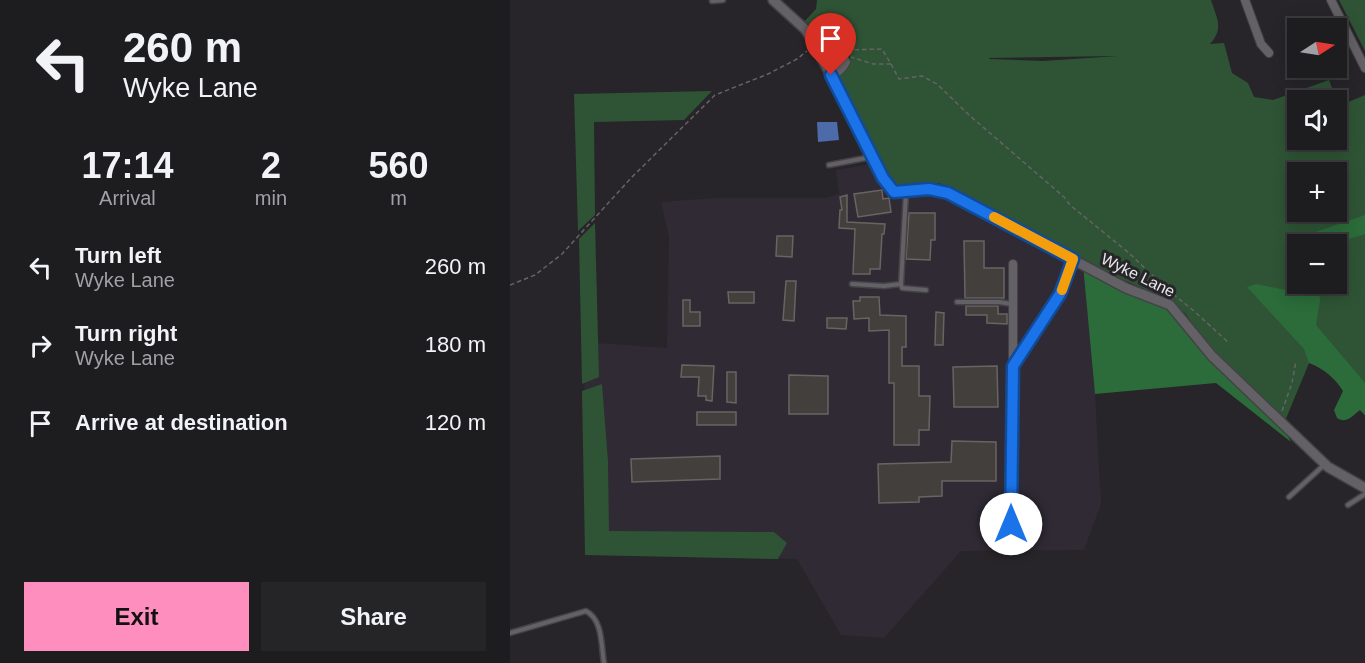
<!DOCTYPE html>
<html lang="en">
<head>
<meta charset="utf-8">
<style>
  :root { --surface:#1d1c1f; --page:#252528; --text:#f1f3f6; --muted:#a0a1a4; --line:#3b3a3d; --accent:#fe8ebd }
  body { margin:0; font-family:Arial,sans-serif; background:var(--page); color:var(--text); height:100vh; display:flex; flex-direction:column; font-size:22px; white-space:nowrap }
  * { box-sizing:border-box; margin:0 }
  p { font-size:20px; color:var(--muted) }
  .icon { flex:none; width:33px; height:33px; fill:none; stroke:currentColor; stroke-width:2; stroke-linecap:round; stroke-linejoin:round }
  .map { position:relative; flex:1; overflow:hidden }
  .drawer { display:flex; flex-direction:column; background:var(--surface); width:510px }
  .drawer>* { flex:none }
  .top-card { background:#1d1c1f; color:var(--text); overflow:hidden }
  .needle { width:39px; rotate:78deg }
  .fabs { position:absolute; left:777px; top:18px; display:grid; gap:12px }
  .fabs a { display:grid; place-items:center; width:60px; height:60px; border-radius:0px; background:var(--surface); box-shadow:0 3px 15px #0003,0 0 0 2px var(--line); font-size:30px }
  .pin { position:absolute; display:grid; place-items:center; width:51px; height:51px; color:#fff; margin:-62px -26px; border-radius:50% 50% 50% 0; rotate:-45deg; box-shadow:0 0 6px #0007 }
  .pin .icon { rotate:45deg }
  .me { position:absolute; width:66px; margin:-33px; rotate:0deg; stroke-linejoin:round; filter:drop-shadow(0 0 4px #0008) }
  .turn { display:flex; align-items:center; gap:21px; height:126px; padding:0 24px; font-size:27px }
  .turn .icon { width:78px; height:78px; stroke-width:2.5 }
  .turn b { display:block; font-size:42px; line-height:51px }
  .eta { display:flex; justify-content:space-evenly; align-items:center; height:102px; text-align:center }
  .eta b { font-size:36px; font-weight:600; line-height:42px }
  .cta { display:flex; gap:12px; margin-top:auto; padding:12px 24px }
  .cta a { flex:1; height:69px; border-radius:0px; background:var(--accent); color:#111; font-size:24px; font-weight:600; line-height:69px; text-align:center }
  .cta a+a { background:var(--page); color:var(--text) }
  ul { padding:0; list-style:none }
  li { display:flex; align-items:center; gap:18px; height:78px; padding:0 24px }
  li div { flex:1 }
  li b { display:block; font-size:22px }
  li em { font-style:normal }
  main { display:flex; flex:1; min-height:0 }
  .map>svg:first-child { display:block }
  .built { fill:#2f2a34 }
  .green { fill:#2e5435; fill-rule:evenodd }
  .forest { fill:#2b6c3a }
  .water { fill:#4c6ba8 }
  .building { fill:#433f3c; stroke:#696461; stroke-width:1.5 }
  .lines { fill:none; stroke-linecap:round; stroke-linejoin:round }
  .service-casing { stroke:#444246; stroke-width:7 }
  .minor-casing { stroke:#444246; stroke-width:10 }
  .tertiary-casing { stroke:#444246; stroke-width:12 }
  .path { stroke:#656367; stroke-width:1.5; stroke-dasharray:4.5 3; stroke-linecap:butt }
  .service { stroke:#636165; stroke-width:4 }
  .minor { stroke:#636165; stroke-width:8 }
  .tertiary { stroke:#636165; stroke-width:9 }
  .route-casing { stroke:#114b97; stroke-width:15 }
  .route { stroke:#1a73e8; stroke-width:10 }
  .slow { stroke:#f59e0b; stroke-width:10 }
  .labels { text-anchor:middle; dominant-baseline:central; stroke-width:6; stroke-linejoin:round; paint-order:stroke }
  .street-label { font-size:16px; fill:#e8e7e9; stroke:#272529 }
</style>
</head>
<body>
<main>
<section class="drawer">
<div class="top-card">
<div class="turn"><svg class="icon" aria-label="left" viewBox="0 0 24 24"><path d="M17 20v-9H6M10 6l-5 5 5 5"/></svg><div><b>260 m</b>Wyke Lane</div></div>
</div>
<div class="eta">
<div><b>17:14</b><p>Arrival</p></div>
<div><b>2</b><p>min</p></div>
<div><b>560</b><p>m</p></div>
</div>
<ul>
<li><svg class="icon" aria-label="left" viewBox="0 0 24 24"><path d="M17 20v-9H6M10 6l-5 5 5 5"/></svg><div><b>Turn left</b><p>Wyke Lane</p></div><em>260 m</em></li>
<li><svg class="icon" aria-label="right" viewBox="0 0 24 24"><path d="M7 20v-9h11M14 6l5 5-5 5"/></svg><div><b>Turn right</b><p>Wyke Lane</p></div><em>180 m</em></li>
<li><svg class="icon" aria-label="arrive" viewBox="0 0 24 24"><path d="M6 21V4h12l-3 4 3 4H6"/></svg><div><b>Arrive at destination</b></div><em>120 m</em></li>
</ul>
<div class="cta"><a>Exit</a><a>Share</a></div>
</section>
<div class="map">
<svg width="855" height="663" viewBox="0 0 855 663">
  <rect width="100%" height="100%" fill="#272529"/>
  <path class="built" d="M 365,163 L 384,192 L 419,189 L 573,265 L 585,394 L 591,504 L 574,550 L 451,551 L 374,638 L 331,635 L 287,559 L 75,555 L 74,342 L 157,348 L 159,237 L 151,202 L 204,198 L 315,198 L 329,194 L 326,170 Z"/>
  <path class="green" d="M 307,0 L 701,0 C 707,19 714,28 700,44 L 714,43 L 722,73 L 738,83 L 744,97 L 763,100 L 819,80 L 829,106 L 855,95 L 855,415 C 837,396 824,372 799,363 L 775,421 L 811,452 L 702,357 L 676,314 L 658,299 L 611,279 L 440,187 L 428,183 L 419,183 L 388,188 L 378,180 L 339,95 L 328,75 C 340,71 342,60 338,50 L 294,22 L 306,9 ZM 608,56 L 533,61 L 479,59 L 479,58 ZM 788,100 L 826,100 L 826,140 L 788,140 ZM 788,172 L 826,172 L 826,212 L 788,212 ZM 788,244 L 826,244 L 826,284 L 788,284 Z
    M 829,0 L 855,0 L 855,51 Z
    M 202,91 L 174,120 L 84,122 L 85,215 L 68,231 L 64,94 Z
    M 85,223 L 89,377 L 72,384 L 69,239 Z
    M 92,384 L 98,461 L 99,531 L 264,532 L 277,543 L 268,559 L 75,555 L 72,391 Z"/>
  <path class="forest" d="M 855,215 L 855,234 L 823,244 L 788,244 L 787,261 L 784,246 L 788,238 Z
    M 573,265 L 660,305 L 769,420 L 781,442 L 706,383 L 585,394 Z
    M 746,284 L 795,294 L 793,284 L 808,284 L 810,300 L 806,325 L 855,383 L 855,415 L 850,410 C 842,416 837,424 827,418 L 824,410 L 833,391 C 824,377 815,369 799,363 L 794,349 L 737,287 Z"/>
  <path class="water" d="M 307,122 L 327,122 L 329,140 L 308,142 Z"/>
  <path class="building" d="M 372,190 L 373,199 L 379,198 L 381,212 L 348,217 L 344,194 Z
    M 337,195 L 337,222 L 375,224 L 374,234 L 372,234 L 370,269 L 360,269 L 360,274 L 343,274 L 345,229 L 329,228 L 330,210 L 332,210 L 330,197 Z
    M 399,213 L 425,213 L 425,240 L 421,240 L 420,260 L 396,259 Z
    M 267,236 L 283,236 L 282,257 L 266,256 Z
    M 454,241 L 474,241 L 474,268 L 494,268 L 494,298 L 455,298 Z
    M 276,281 L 286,281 L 284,321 L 273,320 Z
    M 218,292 L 244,292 L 244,303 L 219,303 Z
    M 350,297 L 369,297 L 370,315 L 396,316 L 396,347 L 392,347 L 392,366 L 409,366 L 409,396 L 420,396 L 419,430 L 409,430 L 409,445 L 384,445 L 384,383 L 379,383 L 379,330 L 359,331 L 359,318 L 344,319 L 343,301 L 350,301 Z
    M 173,300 L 180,300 L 180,312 L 190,312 L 190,326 L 173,326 Z
    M 456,306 L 488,306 L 488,314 L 497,314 L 497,324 L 477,323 L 477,315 L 456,315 Z
    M 426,312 L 434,313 L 433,345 L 425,345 Z
    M 317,318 L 337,318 L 336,329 L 317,328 Z
    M 172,365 L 204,366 L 202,401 L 196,400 L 196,396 L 188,396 L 189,377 L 171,377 Z
    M 487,366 L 488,407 L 444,407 L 443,367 Z
    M 217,372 L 226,372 L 226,403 L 217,402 Z
    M 279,375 L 318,376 L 318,414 L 279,414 Z
    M 187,412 L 226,412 L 226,425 L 187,425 Z
    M 442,441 L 486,442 L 486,481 L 432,481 L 432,496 L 409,497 L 409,502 L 369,503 L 368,464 L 441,462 Z
    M 210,456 L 210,479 L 122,482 L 121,459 Z"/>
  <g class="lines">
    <g class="service-casing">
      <path id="service" d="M 202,1 L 213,0
        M 319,165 L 361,157
        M 396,193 L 391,284 L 392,288 L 416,290
        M 342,284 L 374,286 L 391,284
        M 447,302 L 489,302 L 502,304
        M 779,497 L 814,465
        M 838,505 L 855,494
        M 0,633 L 76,611 C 93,620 91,645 94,663"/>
    </g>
    <g class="minor-casing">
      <path id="minor" d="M 735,0 L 751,44 L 759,53
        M 821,0 L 855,68
        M 297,33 L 331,54 L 336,62 C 332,70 328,72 321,75
        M 503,264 L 503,365
        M 501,524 L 503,366 L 551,294 L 563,259"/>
    </g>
    <g class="tertiary-casing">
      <path id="tertiary" d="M 263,0 L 296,30 L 332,95 L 373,178 L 384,192 L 419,189 L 438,193 L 616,288 L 660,305 L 702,356 L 818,467 L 855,488"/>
    </g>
    <path class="path" d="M 337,50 L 372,49 L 381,64 L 363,64 L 341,57
      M 381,64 L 389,79 L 412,76 L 427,84 L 459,115 L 554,197 L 560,205 L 619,253 L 662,294 L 660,297
      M 0,285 L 25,275 L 52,254 L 121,178 L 205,95 L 258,74 L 287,59 L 297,51
      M 663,294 L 684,311 L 719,343
      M 772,411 L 782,383 L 786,361"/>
    <use href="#service" class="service"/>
    <use href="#minor" class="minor"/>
    <use href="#tertiary" class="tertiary"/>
  </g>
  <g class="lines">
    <g class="route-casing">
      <path id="route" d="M 321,75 L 373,178 L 384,192 L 419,189 L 438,193 L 563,259 L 550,294 L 503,366 L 501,524"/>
    </g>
    <use href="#route" class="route"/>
    <path class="slow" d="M 484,217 L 563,259 L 552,290"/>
  </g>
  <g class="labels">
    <g class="street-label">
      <text transform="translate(628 275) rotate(26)">Wyke Lane</text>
    </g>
  </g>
</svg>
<div class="fabs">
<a><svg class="needle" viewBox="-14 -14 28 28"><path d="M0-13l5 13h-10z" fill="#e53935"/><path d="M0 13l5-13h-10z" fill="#a0a1a4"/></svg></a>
<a><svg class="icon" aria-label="sound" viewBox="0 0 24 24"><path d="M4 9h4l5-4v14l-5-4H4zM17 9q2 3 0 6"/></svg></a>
<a>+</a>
<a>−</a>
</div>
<div class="pin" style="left:321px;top:75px;background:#d93025"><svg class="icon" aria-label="arrive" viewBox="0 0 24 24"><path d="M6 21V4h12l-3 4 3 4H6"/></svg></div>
<svg class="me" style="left:501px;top:524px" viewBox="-20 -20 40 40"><circle r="19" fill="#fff"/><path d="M0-13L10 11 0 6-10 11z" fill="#1a73e8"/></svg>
</div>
</main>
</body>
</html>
